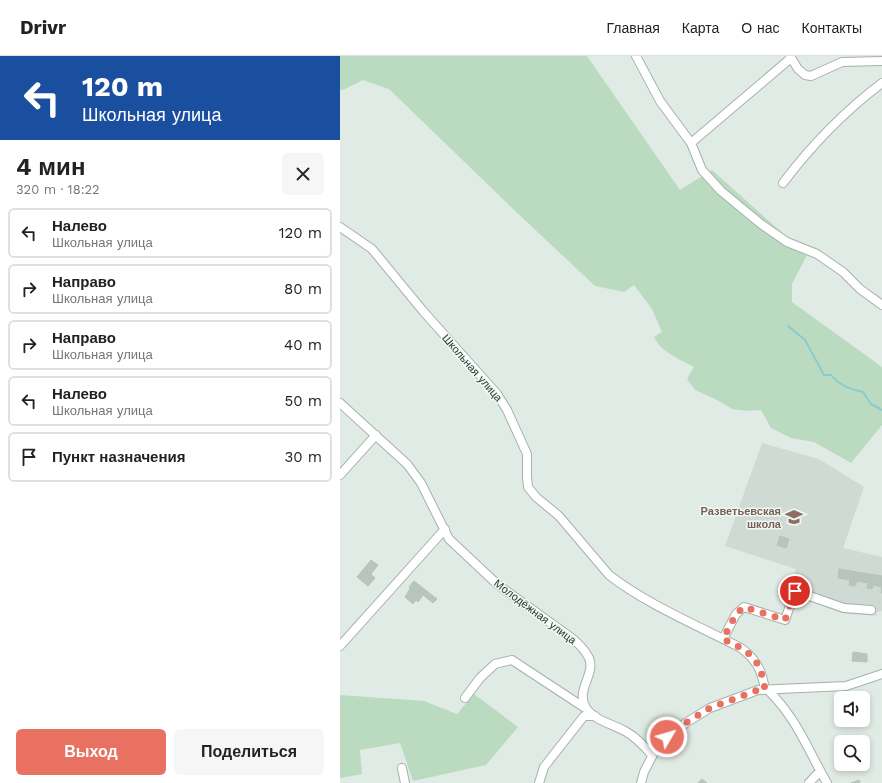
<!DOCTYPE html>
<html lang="ru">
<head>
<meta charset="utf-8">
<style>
  :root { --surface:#fff; --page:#f6f6f6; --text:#222; --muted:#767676; --line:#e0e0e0; --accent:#e97161 }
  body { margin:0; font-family:"Work Sans",sans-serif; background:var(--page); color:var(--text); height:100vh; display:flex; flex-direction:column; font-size:15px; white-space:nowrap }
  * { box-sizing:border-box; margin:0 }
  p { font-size:13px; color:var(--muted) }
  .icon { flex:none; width:22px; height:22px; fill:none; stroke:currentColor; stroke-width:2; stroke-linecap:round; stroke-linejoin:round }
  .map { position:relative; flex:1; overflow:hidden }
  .panel { display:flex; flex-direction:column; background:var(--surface); width:340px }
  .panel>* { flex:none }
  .banner { background:#1a4fa0; color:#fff; overflow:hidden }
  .tools { position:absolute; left:494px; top:635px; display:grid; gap:8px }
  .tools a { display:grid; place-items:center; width:36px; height:36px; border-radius:6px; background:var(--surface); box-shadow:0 2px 6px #0003; font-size:20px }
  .pin { position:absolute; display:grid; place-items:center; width:34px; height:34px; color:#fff; margin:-17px; border:2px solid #fff; border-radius:50%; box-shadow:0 1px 4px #0007 }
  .me { position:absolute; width:44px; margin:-22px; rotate:52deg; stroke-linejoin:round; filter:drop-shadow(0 0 3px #0008) }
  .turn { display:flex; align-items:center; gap:14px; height:84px; padding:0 16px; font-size:18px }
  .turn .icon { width:52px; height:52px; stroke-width:2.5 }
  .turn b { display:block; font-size:28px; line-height:34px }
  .round { display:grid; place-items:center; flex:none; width:42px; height:42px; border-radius:6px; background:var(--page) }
  .head { display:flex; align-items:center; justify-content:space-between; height:68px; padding:0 16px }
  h1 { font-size:24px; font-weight:700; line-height:30px }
  .button { display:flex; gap:8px; margin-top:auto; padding:8px 16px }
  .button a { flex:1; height:46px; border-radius:6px; background:var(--accent); color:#fff; font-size:16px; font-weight:700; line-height:46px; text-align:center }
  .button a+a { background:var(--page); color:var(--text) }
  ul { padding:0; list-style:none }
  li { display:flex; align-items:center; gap:12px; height:50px; margin:0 8px 6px; padding:0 8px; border:2px solid var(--line); border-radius:6px }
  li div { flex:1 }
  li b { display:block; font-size:15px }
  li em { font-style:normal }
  header { display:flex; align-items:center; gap:24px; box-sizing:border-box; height:56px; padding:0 20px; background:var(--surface); border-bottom:1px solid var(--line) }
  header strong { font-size:19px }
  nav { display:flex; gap:22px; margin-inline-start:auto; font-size:14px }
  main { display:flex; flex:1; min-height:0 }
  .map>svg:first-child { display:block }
  .built { fill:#d0dad4 }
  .green { fill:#bbdbc0 }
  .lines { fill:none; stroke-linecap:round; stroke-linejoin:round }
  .stream { stroke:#8ccbcd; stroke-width:2 }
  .building { fill:#b7c5be; stroke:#b4c4bb }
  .minor-casing { stroke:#a4b2ab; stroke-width:10 }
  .minor { stroke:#fff; stroke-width:8 }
  .route { stroke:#e97161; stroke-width:7; stroke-dasharray:0 12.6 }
  .labels { text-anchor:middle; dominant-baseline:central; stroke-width:3; stroke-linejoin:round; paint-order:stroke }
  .street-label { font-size:11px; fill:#233a31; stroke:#f1f8f4 }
  .education-label { font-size:11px; font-weight:bold; fill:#785e54; stroke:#f1f8f4; text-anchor:end }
</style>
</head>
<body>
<header>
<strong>Drivr</strong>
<nav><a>Главная</a><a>Карта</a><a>О нас</a><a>Контакты</a></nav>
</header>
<main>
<section class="panel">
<div class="banner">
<div class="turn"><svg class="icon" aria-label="left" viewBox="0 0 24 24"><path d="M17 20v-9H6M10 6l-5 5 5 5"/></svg><div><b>120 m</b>Школьная улица</div></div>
</div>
<div class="head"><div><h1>4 мин</h1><p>320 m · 18:22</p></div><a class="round"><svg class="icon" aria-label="close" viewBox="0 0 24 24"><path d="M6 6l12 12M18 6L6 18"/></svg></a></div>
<ul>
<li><svg class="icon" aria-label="left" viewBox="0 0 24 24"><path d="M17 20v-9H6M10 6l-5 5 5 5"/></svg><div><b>Налево</b><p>Школьная улица</p></div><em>120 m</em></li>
<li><svg class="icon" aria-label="right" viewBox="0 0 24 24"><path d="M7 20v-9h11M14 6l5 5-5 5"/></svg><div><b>Направо</b><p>Школьная улица</p></div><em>80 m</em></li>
<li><svg class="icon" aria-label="right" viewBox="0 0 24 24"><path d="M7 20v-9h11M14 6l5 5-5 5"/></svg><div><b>Направо</b><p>Школьная улица</p></div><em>40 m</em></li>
<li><svg class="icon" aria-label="left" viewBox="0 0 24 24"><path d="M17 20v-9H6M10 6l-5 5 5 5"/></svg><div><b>Налево</b><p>Школьная улица</p></div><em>50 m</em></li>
<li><svg class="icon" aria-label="arrive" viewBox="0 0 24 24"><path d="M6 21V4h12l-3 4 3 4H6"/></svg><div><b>Пункт назначения</b></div><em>30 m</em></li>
</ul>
<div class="button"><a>Выход</a><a>Поделиться</a></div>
</section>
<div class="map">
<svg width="542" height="727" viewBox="0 0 542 727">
  <rect width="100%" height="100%" fill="#e1ebe5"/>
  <path class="built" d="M 422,387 L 479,403 L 524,431 L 503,492 L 542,501 L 542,555 L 537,556 L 536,560 L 501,557 L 451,538 L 456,513 L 385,490 Z"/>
  <path class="green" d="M 0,0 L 247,0 L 340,134 L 372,114 L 467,199 L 452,228 L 452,246 L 542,311 L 542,369 L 511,407 L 474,386 L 451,382 L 431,372 L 421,354 L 408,355 L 392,353 L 377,344 L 355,334 L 347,323 L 354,311 C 339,303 321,296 314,281 L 322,276 L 312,253 L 294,229 L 284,236 L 255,230 L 173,153 L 49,33 L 23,24 L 3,34 L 0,34 Z
    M 134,638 L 178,671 L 146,709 L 73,725 L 60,687 L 20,694 L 22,718 L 0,722 L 0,639 L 84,645 L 117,658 Z"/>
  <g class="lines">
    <path class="stream" d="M 448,270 L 465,284 L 484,319 L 491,319 C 499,329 511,334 523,336 L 531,348 L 542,354"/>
  </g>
  <path class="building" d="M 440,480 L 449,483 L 446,492 L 437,489 Z
    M 31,504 L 38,509 L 31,518 L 35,522 L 28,530 L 17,521 Z
    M 499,513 L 542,520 L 542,537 L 541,537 L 542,531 L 533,529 L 532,533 L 527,532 L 528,527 L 516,525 L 516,530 L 509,529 L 510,524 L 498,522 Z
    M 74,525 L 97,543 L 93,547 L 83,539 L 78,546 L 76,544 L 73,548 L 65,541 L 70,533 L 69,531 Z
    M 513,596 L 527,598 L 527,606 L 512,605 Z
    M 362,723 L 367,727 L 358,727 Z
    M 519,724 L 520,727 L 511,727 Z"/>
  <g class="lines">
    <g class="minor-casing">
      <path id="minor" d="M 296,0 L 320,45 L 351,87 L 362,114 L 381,135 L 421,168 L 447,186 L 477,198 L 503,216 L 520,233 L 542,249
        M 450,0 L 458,13 L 465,19 L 471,20 L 502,6 L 542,5
        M 351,87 L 451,2
        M 443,127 C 471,90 505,55 542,27
        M 0,171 L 32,193 L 83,255 L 157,338 L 167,354 L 187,398 L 187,421 L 188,431 L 196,441 L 219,460 L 269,519 C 308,549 357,569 401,592 C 417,604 422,615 425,634
        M 0,347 L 67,408 L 81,427 L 109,483 L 157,528 L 233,583 C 239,588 245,594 249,602 C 256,618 235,634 246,652 C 254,664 272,668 285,675 C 296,681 304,690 312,699
        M 0,419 L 36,379
        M 383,583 L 396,558 L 404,551 L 445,564 L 455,535 L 504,552 L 531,554
        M 0,590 L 105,473
        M 428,634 C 457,663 467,692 487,727
        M 125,642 L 140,622 L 155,608 L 172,604 L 245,652
        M 62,712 L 65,727
        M 199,727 L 204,711 L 244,660 L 255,660
        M 301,727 L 304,716 L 318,689 L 347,666 L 370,652 L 418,634 L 506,630 L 542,618
        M 469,727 L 480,715"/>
    </g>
    <use href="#minor" class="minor"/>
  </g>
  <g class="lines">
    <path class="route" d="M 327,681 L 347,666 L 370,652 L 418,634 L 425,634 C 420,602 411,596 383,583 L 396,558 L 404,551 L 445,564 L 455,535"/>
  </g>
  <defs>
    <g id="school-bare" transform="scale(1.38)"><path d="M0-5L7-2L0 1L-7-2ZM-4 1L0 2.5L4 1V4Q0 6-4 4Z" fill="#8d6e63" stroke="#f1f8f4" stroke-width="2.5" paint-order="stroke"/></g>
  </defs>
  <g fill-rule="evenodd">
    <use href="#school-bare" x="454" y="461"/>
  </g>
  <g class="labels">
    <g class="street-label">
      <text transform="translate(132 312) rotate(49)">Школьная улица</text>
      <text transform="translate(195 556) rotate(37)">Молодёжная улица</text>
    </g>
    <g class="education-label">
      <text x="441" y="455">Разветьевская<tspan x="441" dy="13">школа</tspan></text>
    </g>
  </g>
</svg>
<div class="tools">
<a><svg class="icon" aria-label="sound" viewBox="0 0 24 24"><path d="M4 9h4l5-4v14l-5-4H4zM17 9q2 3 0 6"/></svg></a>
<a><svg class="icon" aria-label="search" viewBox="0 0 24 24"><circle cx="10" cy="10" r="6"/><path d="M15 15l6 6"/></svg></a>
</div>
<div class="pin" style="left:455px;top:535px;background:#d93025"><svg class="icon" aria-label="arrive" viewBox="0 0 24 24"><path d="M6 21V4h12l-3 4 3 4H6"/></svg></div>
<svg class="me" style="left:327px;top:681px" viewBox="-20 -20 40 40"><circle r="17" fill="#e97161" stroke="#fff" stroke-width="3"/><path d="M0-11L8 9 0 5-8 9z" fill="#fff"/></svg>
</div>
</main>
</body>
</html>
